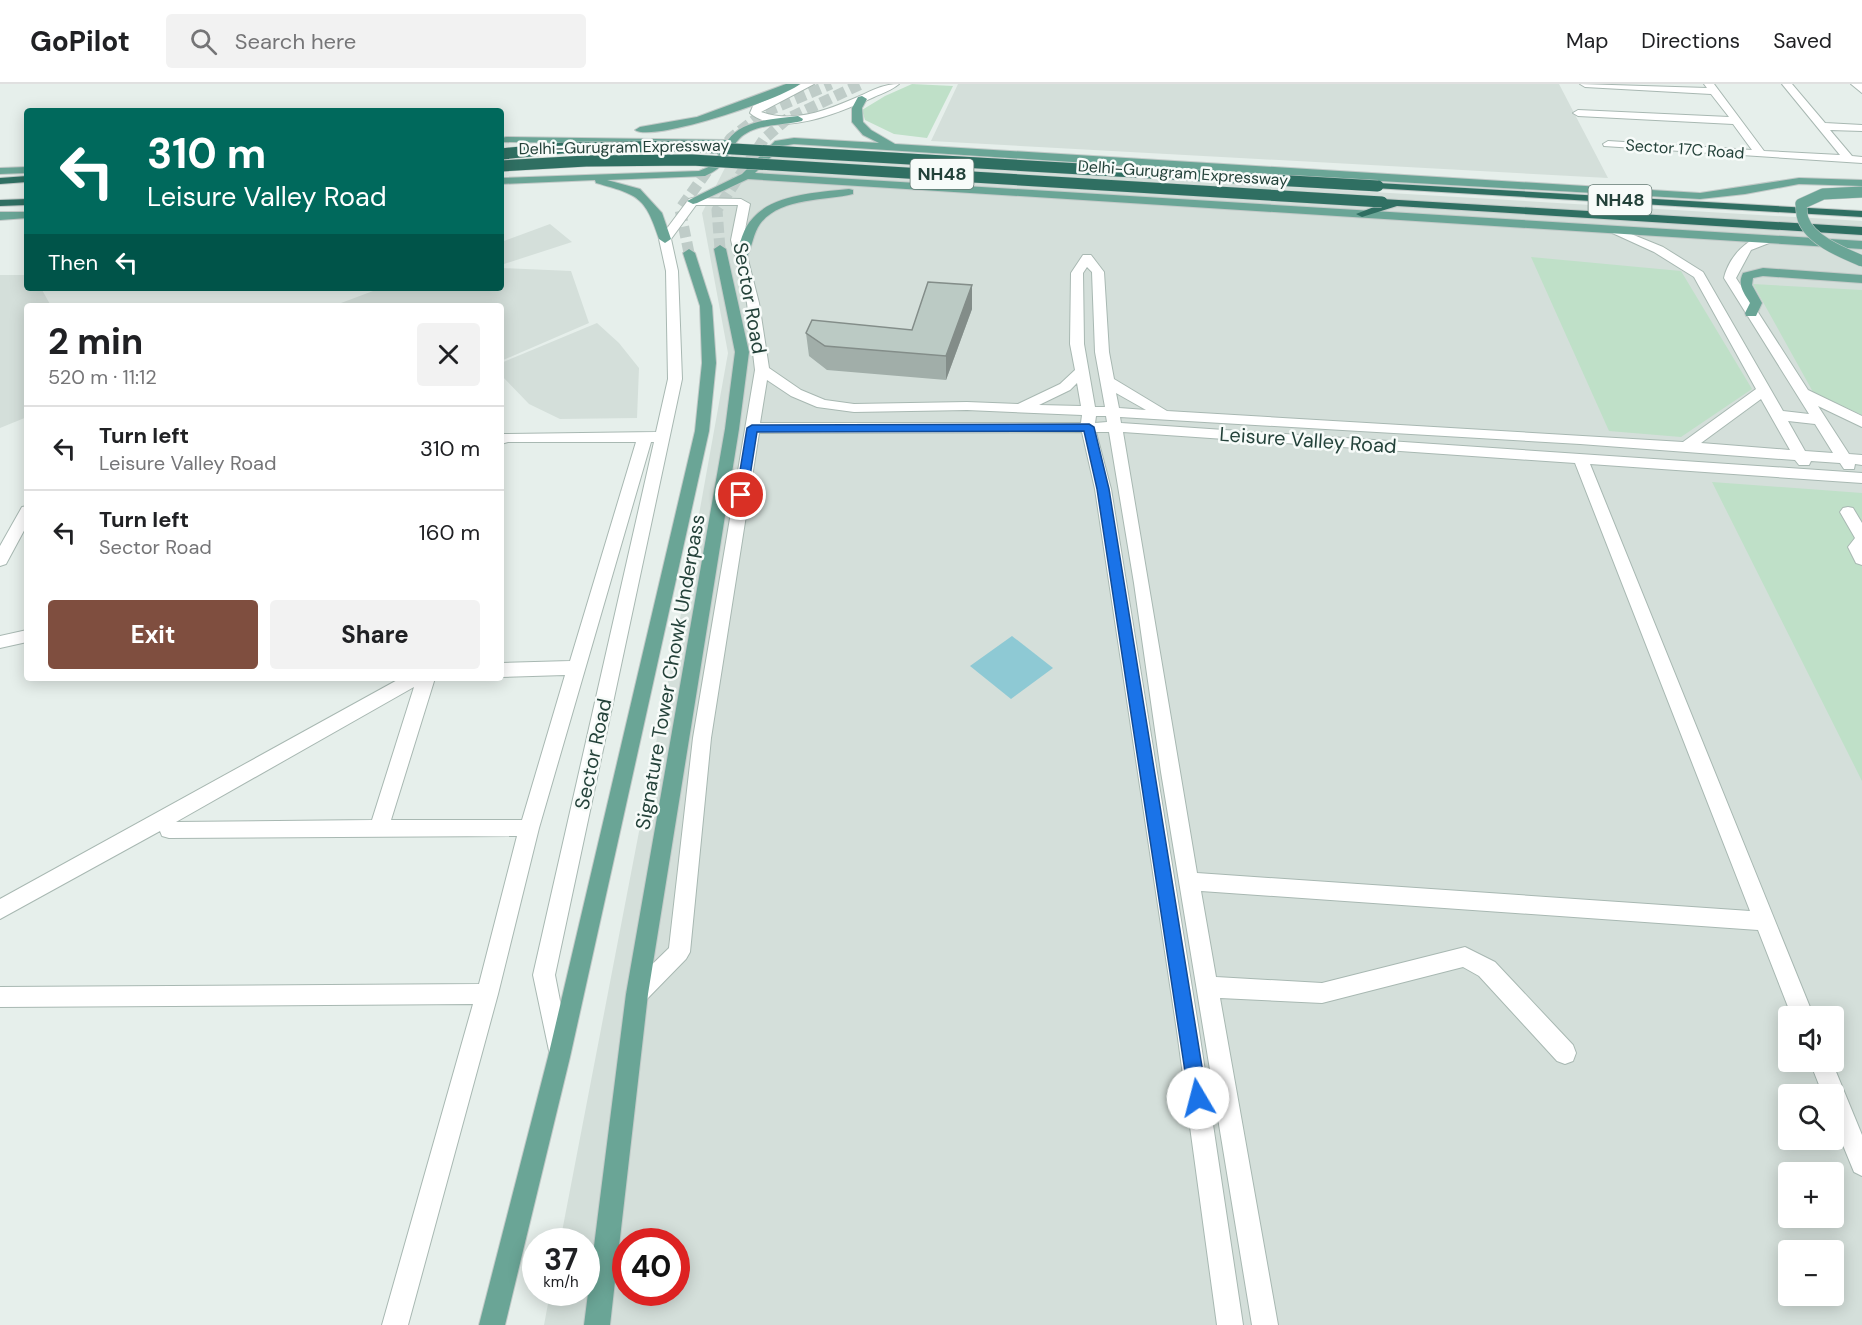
<!DOCTYPE html>
<html lang="en">
<head>
<meta charset="utf-8">
<style>
  :root { --surface:#fff; --page:#f2f2f2; --text:#202124; --muted:#757577; --line:#e0e0e0; --accent:#7f4e3f }
  body { margin:0; font-family:"DM Sans",sans-serif; background:var(--page); color:var(--text); height:100vh; display:flex; flex-direction:column; font-size:22px; white-space:nowrap }
  * { box-sizing:border-box; margin:0 }
  p { font-size:20px; color:var(--muted) }
  .icon { flex:none; width:33px; height:33px; fill:none; stroke:currentColor; stroke-width:2; stroke-linecap:round; stroke-linejoin:round }
  .map { position:relative; flex:1; overflow:hidden }
  .side { position:absolute; left:24px; top:219px; width:480px; height:378px; display:flex; flex-direction:column; background:var(--surface); border-radius:6px; box-shadow:0 3px 15px #0003 }
  .side>* { flex:none }
  .top-card { position:absolute; left:24px; top:24px; width:480px; height:183px; border-radius:6px; box-shadow:0 3px 15px #0003; background:#00695c; color:#fff; overflow:hidden }
  .buttons { position:absolute; left:1778px; top:922px; display:grid; gap:12px }
  .buttons a { display:grid; place-items:center; width:66px; height:66px; border-radius:6px; background:var(--surface); box-shadow:0 3px 15px #0003; font-size:30px }
  .speed { position:absolute; left:522px; top:1144px; display:flex; gap:12px; font-size:30px; font-weight:700; text-align:center }
  .speed>* { display:grid; place-content:center; width:78px; height:78px; border-radius:50%; background:var(--surface); box-shadow:0 3px 15px #0003; line-height:1 }
  .speed small { font-size:15px; font-weight:400 }
  .speed .limit { border:9px solid #d22; background:#fff; color:#111 }
  .pin { position:absolute; display:grid; place-items:center; width:51px; height:51px; color:#fff; margin:-26px; border:3px solid #fff; border-radius:50%; box-shadow:0 2px 6px #0007 }
  .me { position:absolute; width:66px; margin:-33px; rotate:352deg; stroke-linejoin:round; filter:drop-shadow(0 0 4px #0008) }
  .turn { display:flex; align-items:center; gap:21px; height:126px; padding:0 24px; font-size:27px }
  .turn .icon { width:78px; height:78px; stroke-width:2.5 }
  .turn b { display:block; font-size:42px; line-height:51px }
  .then { display:flex; align-items:center; height:57px; padding:0 24px; background:#0003; gap:12px; font-size:22px }
  .round { display:grid; place-items:center; flex:none; width:63px; height:63px; border-radius:6px; background:var(--page) }
  .headline { display:flex; align-items:center; justify-content:space-between; height:102px; padding:0 24px }
  h1 { font-size:36px; font-weight:700; line-height:45px }
  .action { display:flex; gap:12px; margin-top:auto; padding:12px 24px }
  .action a { flex:1; height:69px; border-radius:6px; background:var(--accent); color:#fff; font-size:24px; font-weight:700; line-height:69px; text-align:center }
  .action a+a { background:var(--page); color:var(--text) }
  ul { padding:0; list-style:none }
  li { display:flex; align-items:center; gap:18px; height:84px; padding:0 24px; border-top:2px solid var(--line) }
  li div { flex:1 }
  li b { display:block; font-size:22px }
  li em { font-style:normal }
  header { display:flex; align-items:center; gap:36px; box-sizing:border-box; height:84px; padding:0 30px; background:var(--surface); border-bottom:2px solid var(--line) }
  header strong { font-size:28px }
  nav { display:flex; gap:33px; margin-inline-start:auto; font-size:21px }
  .search { width:420px; height:54px; background:var(--page); display:flex; align-items:center; gap:15px; box-sizing:border-box; padding:0 21px; border-radius:6px; color:var(--muted); font-size:22px }
  .map>svg:first-child { display:block }
  .built { fill:#d4dfda; fill-rule:evenodd }
  .green { fill:#bfe0c8 }
  .water { fill:#8ec9d4 }
  .lines { fill:none; stroke-linecap:round; stroke-linejoin:round }
  .major-tunnel { stroke:#bfccc8; stroke-width:11; stroke-dasharray:11 5; stroke-linecap:butt }
  .minor-casing { stroke:#a8b8b2; stroke-width:2 }
  .major-casing { stroke:#c2cac8; stroke-width:2 }
  .highway-casing { stroke:#c2cac8; stroke-width:2 }
  .minor { fill:#fff; fill-rule:evenodd }
  .major { fill:#6aa596; fill-rule:evenodd }
  .highway { fill:#2f6f62; fill-rule:evenodd }
  .major-bridge-casing { stroke:#c2cac8; stroke-width:12; stroke-linecap:butt }
  .highway-bridge-casing { stroke:#c2cac8; stroke-width:12; stroke-linecap:butt }
  .major-bridge { stroke:#6aa596; stroke-width:11 }
  .highway-bridge { stroke:#2f6f62; stroke-width:11 }
  .wall { fill:#a1aea9 }
  .shaded-wall { fill:#838d89 }
  .building { fill:#bbcac4; stroke:#838d89; stroke-width:1.5 }
  .route { fill:#1a73e8; stroke:#114b97; stroke-width:1.5 }
  .labels { text-anchor:middle; dominant-baseline:central; stroke-width:5; stroke-linejoin:round; paint-order:stroke }
  .far-street-label { font-size:16px; fill:#24423a; stroke:#f7fbf9 }
  .shield { fill:#f7fbf9; stroke:#637a73; stroke-width:1.5 }
  .shield-label { font-size:18px; font-weight:bold; fill:#24423a }
  .street-label { font-size:20px; fill:#24423a; stroke:#f7fbf9 }
</style>
</head>
<body>
<header>
<strong>GoPilot</strong>
<div class="search"><svg class="icon" aria-label="search" viewBox="0 0 24 24"><circle cx="10" cy="10" r="6"/><path d="M15 15l6 6"/></svg>Search here</div>
<nav><a>Map</a><a>Directions</a><a>Saved</a></nav>
</header>
<div class="map">
<svg width="1862" height="1241" viewBox="0 0 1862 1241">
  <rect width="100%" height="100%" fill="#e6efeb"/>
  <path class="built" d="M 958,0 L 1559,0 L 1608,94 L 931,57 Z
    M 732,70 L 1862,137 L 1862,1241 L 544,1241 L 550,1209 L 586,1209 L 586,1158 L 560,1158 L 684,514 L 728,269 L 702,129 ZM 1788,933 L 1833,933 L 1833,978 L 1788,978 ZM 1788,1011 L 1833,1011 L 1833,1056 L 1788,1056 ZM 1788,1089 L 1833,1089 L 1833,1134 L 1788,1134 ZM 626,1158 L 676,1158 L 676,1209 L 626,1209 ZM 1788,1167 L 1833,1167 L 1833,1212 L 1788,1212 Z
    M 550,140 L 572,158 L 501,181 L 501,158 Z
    M 501,184 L 571,187 L 589,239 L 501,277 L 501,222 L 333,222 L 381,204 L 501,204 Z
    M 0,191 L 27,191 L 27,204 L 41,204 L 51,222 L 27,222 L 27,333 L 0,344 Z
    M 597,239 L 619,259 L 639,284 L 637,334 L 560,335 L 529,320 L 501,291 L 501,279 Z"/>
  <path class="green" d="M 912,0 L 953,2 L 927,54 L 894,50 L 865,36 L 862,26 L 885,12 Z
    M 1531,173 L 1681,187 L 1752,305 L 1681,353 L 1609,347 Z
    M 1753,200 L 1862,206 L 1862,331 L 1813,308 Z
    M 1712,398 L 1862,409 L 1862,697 Z"/>
  <path class="water" d="M 1012,552 L 1053,584 L 1011,615 L 970,582 Z"/>
  <g class="lines">
    <path class="major-tunnel" d="M 720,165 L 717,126 L 764,55 L 787,35 L 861,0
      M 689,169 L 680,125 L 731,54 L 765,28 L 831,0"/>
    <g class="minor-casing">
      <path id="minor" d="M 801,0 L 814,0 L 761,28 C 794,40 828,26 860,12 C 873,6 884,0 899,0 C 892,6 883,9 874,13 C 843,27 780,55 750,29 L 753,22 Z
        M 1580,0 L 1707,4 L 1704,0 L 1714,0 L 1764,67 L 1840,71 L 1782,0 L 1792,0 L 1825,39 L 1862,41 L 1862,47 L 1830,46 L 1852,72 L 1862,73 L 1862,79 L 1604,62 L 1603,60 L 1608,57 L 1752,66 L 1733,40 L 1578,32 L 1573,29 L 1578,26 L 1729,33 L 1711,10 L 1585,3 Z
        M 1851,0 L 1862,0 L 1862,9 Z
        M 693,114 L 741,115 L 750,120 L 743,156 L 759,219 L 769,284 L 801,306 L 825,316 L 854,320 L 967,318 L 1018,320 L 1060,300 L 1075,286 L 1070,260 L 1071,189 L 1083,171 L 1091,171 L 1104,188 L 1109,268 L 1114,295 L 1167,327 L 1683,358 L 1756,305 L 1694,193 L 1654,168 L 1608,147 L 1614,143 L 1663,163 L 1703,188 L 1783,327 L 1809,330 L 1724,194 C 1728,175 1748,150 1769,153 L 1769,159 L 1751,166 L 1736,194 L 1808,306 L 1862,332 L 1862,343 L 1818,322 L 1849,370 L 1862,371 L 1862,381 L 1855,380 L 1854,385 L 1844,385 L 1840,379 L 1811,377 L 1809,381 L 1799,381 L 1795,376 L 1580,360 L 1120,333 L 1121,339 L 1862,389 L 1862,399 L 1590,380 L 1814,933 L 1792,933 L 1758,846 L 1201,807 L 1216,893 L 1322,899 L 1465,863 L 1495,878 L 1573,961 L 1576,969 L 1573,977 L 1565,980 L 1557,977 L 1479,892 L 1463,883 L 1322,919 L 1220,914 L 1278,1241 L 1252,1241 L 1161,688 L 1134,499 L 1109,348 L 1096,348 L 1111,405 L 1199,947 L 1243,1241 L 1217,1241 L 1177,947 L 1095,405 L 1082,348 L 759,349 L 711,654 L 690,868 L 686,875 L 645,917 L 637,920 L 629,917 L 626,910 L 629,903 L 669,864 L 693,654 L 755,286 L 747,219 L 731,156 L 738,121 L 696,121 L 671,155 L 678,187 L 682,295 L 555,891 L 570,968 L 567,976 L 559,979 L 551,976 L 533,891 L 654,358 L 651,358 L 539,744 L 498,910 L 408,1241 L 382,1241 L 473,920 L 0,923 L 0,903 L 479,900 L 517,752 L 169,754 L 162,752 L 160,747 L 0,835 L 0,815 L 401,594 L 435,594 L 391,736 L 522,736 L 565,591 L 501,593 L 501,579 L 570,577 L 636,358 L 508,358 L 501,360 L 501,350 L 656,348 L 668,295 L 666,187 L 659,155 L 689,115 ZM 1087,183 L 1092,188 L 1095,268 L 1105,323 L 1095,323 L 1084,260 L 1083,189 ZM 767,296 L 791,312 L 817,323 L 854,328 L 967,326 L 1082,331 L 1081,339 L 760,339 ZM 1077,299 L 1081,322 L 1039,321 L 1070,306 ZM 1116,309 L 1146,326 L 1119,324 ZM 1761,315 L 1790,366 L 1701,359 ZM 1096,332 L 1106,332 L 1107,338 L 1095,339 ZM 1788,337 L 1815,340 L 1833,369 L 1805,367 ZM 1123,348 L 1575,379 L 1750,827 L 1197,789 ZM 414,603 L 372,736 L 176,738 Z
        M 27,422 L 27,441 L 6,480 L 0,482 L 0,462 L 22,423 Z
        M 1848,423 L 1853,424 L 1862,439 L 1862,481 L 1856,479 L 1848,463 L 1855,454 L 1840,428 L 1843,424 Z
        M 27,546 L 27,558 L 0,564 L 0,552 Z
        M 1810,978 L 1832,978 L 1862,1051 L 1862,1092 L 1854,1088 L 1833,1037 L 1833,1011 L 1823,1011 Z"/>
    </g>
    <g class="major-casing">
      <path id="major" d="M 786,0 L 800,0 C 782,15 652,59 635,46 L 640,43 L 697,33 Z
        M 862,12 L 867,15 L 862,24 L 863,38 L 871,46 L 895,60 L 1700,109 L 1799,94 L 1862,96 L 1862,102 L 1799,100 L 1745,110 L 1700,115 L 1273,91 L 794,60 L 782,62 L 755,89 L 1862,157 L 1862,165 L 748,95 L 697,119 L 693,120 L 687,117 L 742,90 L 775,57 L 794,54 L 879,59 L 863,51 L 852,38 L 852,24 L 858,13 Z
        M 798,32 L 803,35 L 802,37 C 782,42 754,39 739,55 C 724,72 728,82 705,92 L 607,96 L 640,105 L 662,129 L 671,155 L 665,159 L 659,155 C 645,112 638,111 596,99 L 595,96 L 501,100 L 501,94 L 699,87 L 711,82 L 724,62 L 502,58 L 502,54 L 506,53 L 728,56 C 743,35 775,35 798,32 Z
        M 27,83 L 27,89 L 0,90 L 0,84 Z
        M 849,105 L 853,106 L 853,110 C 825,117 780,113 760,140 C 753,150 752,164 746,175 L 742,176 L 736,172 C 740,159 743,144 753,134 C 773,110 820,108 849,105 Z
        M 0,128 L 27,128 L 27,134 L 0,136 Z
        M 720,161 L 726,165 L 749,268 L 739,345 L 648,910 L 610,1241 L 584,1241 L 626,910 L 725,345 L 735,268 L 714,165 Z
        M 689,165 L 695,169 L 712,222 L 716,279 L 709,347 L 570,973 L 505,1241 L 479,1241 L 548,973 L 695,347 L 702,279 L 700,222 L 683,169 Z
        M 1763,184 L 1862,191 L 1862,199 L 1763,192 L 1753,194 L 1752,201 L 1762,219 L 1756,232 L 1746,232 L 1745,229 L 1750,219 C 1744,209 1737,201 1743,189 Z"/>
    </g>
    <g class="highway-casing">
      <path id="highway" d="M 27,92 L 27,98 L 0,100 L 0,94 Z
        M 1378,99 L 1862,127 L 1862,133 L 1374,104 L 1372,102 Z
        M 27,115 L 27,121 L 0,122 L 0,116 Z
        M 1382,115 L 1862,143 L 1862,151 L 1397,122 L 1362,133 L 1356,130 L 1379,121 L 1376,118 Z"/>
    </g>
    <use href="#minor" class="minor"/>
    <use href="#major" class="major"/>
    <use href="#highway" class="highway"/>
    <g class="major-bridge-casing">
      <path id="major-bridge" d="M 1862,108 L 1823,110 L 1801,120 C 1802,125 1801,130 1803,135 C 1810,156 1843,169 1862,177"/>
    </g>
    <g class="highway-bridge-casing">
      <path id="highway-bridge" d="M 501,70 L 562,64 L 683,62 L 1378,102
        M 501,82 L 586,77 L 692,76 L 1382,118"/>
    </g>
    <use href="#major-bridge" class="major-bridge"/>
    <use href="#highway-bridge" class="highway-bridge"/>
  </g>
  <path class="wall" d="M 972,201 L 972,225 L 946,296 L 827,286 L 809,272 L 806,249 L 912,246 Z"/>
  <path class="shaded-wall" d="M 972,201 L 972,225 L 946,296 L 946,272 Z"/>
  <path class="building" d="M 928,198 L 972,201 L 946,272 L 825,262 L 806,249 L 812,236 L 912,246 Z"/>
  <path class="route" d="M 1089,340 L 1094,343 L 1109,405 L 1207,1014 L 1204,1020 L 1198,1023 L 1192,1020 L 1189,1014 L 1097,405 L 1084,347 L 757,348 L 747,411 L 741,414 L 736,411 L 747,344 L 752,341 Z"/>
  <g class="labels">
    <g class="far-street-label">
      <text transform="translate(624 63) rotate(-1)">Delhi-Gurugram Expressway</text>
      <text transform="translate(1685 65) rotate(4)">Sector 17C Road</text>
      <text transform="translate(1183 89) rotate(4)">Delhi-Gurugram Expressway</text>
    </g>
    <g class="shield">
      <rect x="910.5" y="75" width="63" height="30" rx="4.5"/>
      <rect x="1588.5" y="101" width="63" height="30" rx="4.5"/>
    </g>
    <g class="shield-label">
      <text x="942" y="90">NH48</text>
      <text x="1620" y="116">NH48</text>
    </g>
    <g class="street-label">
      <text transform="translate(750 214) rotate(80)">Sector Road</text>
      <text transform="translate(1308 356) rotate(4)">Leisure Valley Road</text>
      <text transform="translate(670 588) rotate(-80)">Signature Tower Chowk Underpass</text>
      <text transform="translate(593 670) rotate(-78)">Sector Road</text>
    </g>
  </g>
</svg>
<div class="buttons">
<a><svg class="icon" aria-label="sound" viewBox="0 0 24 24"><path d="M4 9h4l5-4v14l-5-4H4zM17 9q2 3 0 6"/></svg></a>
<a><svg class="icon" aria-label="search" viewBox="0 0 24 24"><circle cx="10" cy="10" r="6"/><path d="M15 15l6 6"/></svg></a>
<a>+</a>
<a>−</a>
</div>
<div class="speed"><div>37<small>km/h</small></div><div class="limit">40</div></div>
<div class="pin" style="left:741px;top:411px;background:#d93025"><svg class="icon" aria-label="arrive" viewBox="0 0 24 24"><path d="M6 21V4h12l-3 4 3 4H6"/></svg></div>
<svg class="me" style="left:1198px;top:1014px" viewBox="-20 -20 40 40"><circle r="19" fill="#fff"/><path d="M0-13L10 11 0 6-10 11z" fill="#1a73e8"/></svg>
<div class="top-card">
<div class="turn"><svg class="icon" aria-label="left" viewBox="0 0 24 24"><path d="M17 20v-9H6M10 6l-5 5 5 5"/></svg><div><b>310 m</b>Leisure Valley Road</div></div>
<div class="then">Then<svg class="icon" aria-label="left" viewBox="0 0 24 24"><path d="M17 20v-9H6M10 6l-5 5 5 5"/></svg></div>
</div>
<section class="side">
<div class="headline"><div><h1>2 min</h1><p>520 m · 11:12</p></div><a class="round"><svg class="icon" aria-label="close" viewBox="0 0 24 24"><path d="M6 6l12 12M18 6L6 18"/></svg></a></div>
<ul>
<li><svg class="icon" aria-label="left" viewBox="0 0 24 24"><path d="M17 20v-9H6M10 6l-5 5 5 5"/></svg><div><b>Turn left</b><p>Leisure Valley Road</p></div><em>310 m</em></li>
<li><svg class="icon" aria-label="left" viewBox="0 0 24 24"><path d="M17 20v-9H6M10 6l-5 5 5 5"/></svg><div><b>Turn left</b><p>Sector Road</p></div><em>160 m</em></li>
</ul>
<div class="action"><a>Exit</a><a>Share</a></div>
</section>
</div>
</body>
</html>
